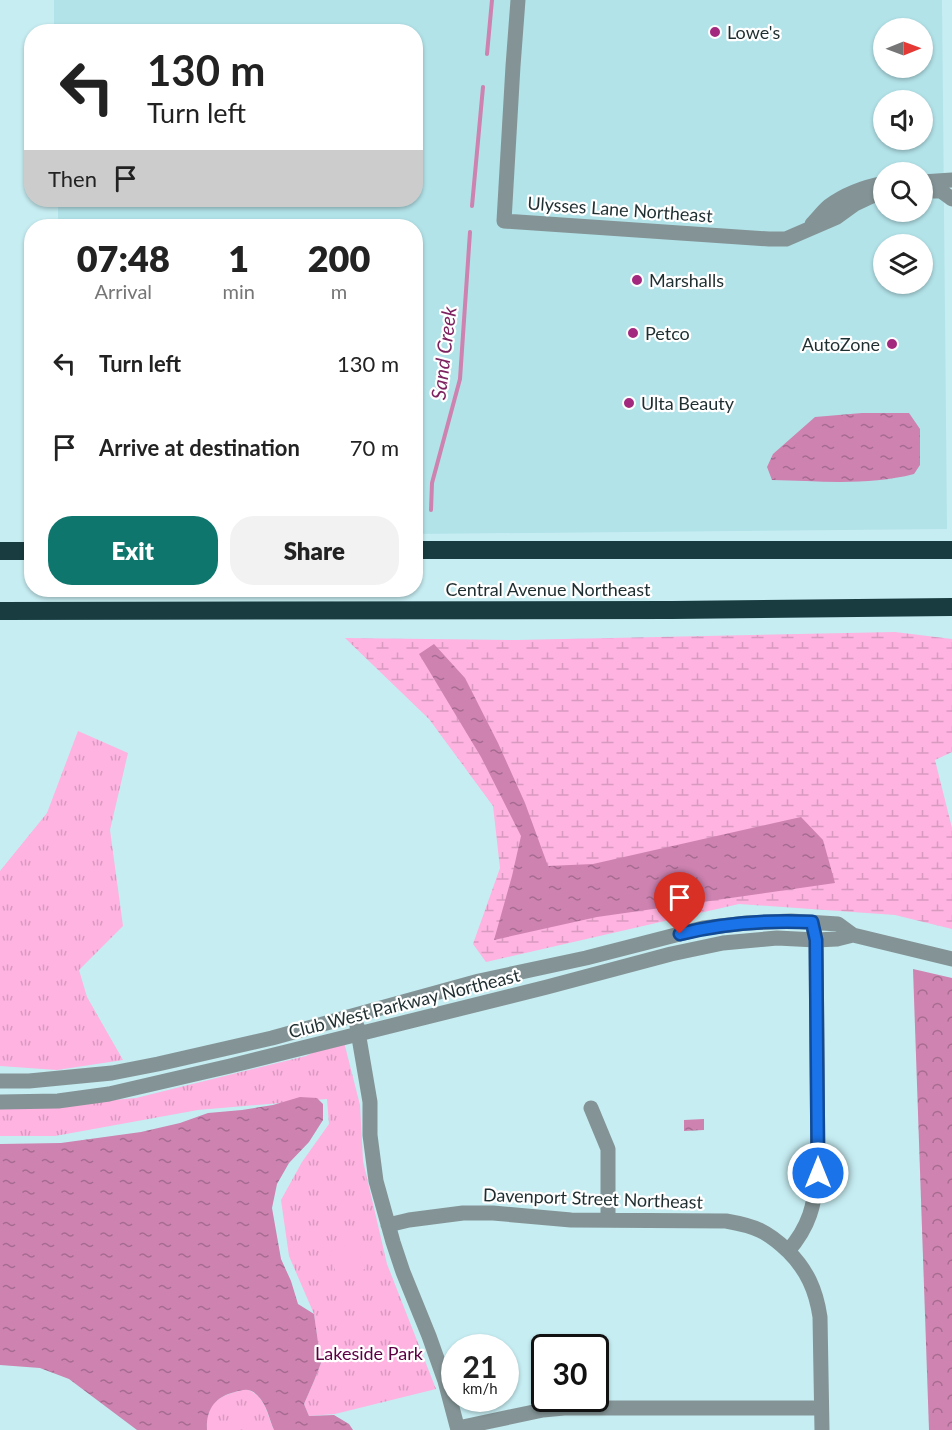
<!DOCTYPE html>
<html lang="en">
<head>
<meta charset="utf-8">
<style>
  :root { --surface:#fff; --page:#f2f2f2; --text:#222; --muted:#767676; --accent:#0f766e }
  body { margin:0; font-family:Lato,sans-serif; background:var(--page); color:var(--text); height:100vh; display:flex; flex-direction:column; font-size:22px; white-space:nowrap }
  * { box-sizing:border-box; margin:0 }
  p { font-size:20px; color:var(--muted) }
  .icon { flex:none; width:33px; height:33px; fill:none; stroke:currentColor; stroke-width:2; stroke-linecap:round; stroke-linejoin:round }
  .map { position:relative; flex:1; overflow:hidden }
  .panel { position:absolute; left:24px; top:219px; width:399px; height:378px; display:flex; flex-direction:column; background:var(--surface); border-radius:24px; box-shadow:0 2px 4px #0004 }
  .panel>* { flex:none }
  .banner { position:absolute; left:24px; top:24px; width:399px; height:183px; border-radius:24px; box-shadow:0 2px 4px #0004; background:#fff; color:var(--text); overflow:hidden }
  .needle { width:39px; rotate:89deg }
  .buttons { position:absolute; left:873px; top:18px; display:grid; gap:12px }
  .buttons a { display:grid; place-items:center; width:60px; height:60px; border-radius:50%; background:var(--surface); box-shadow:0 2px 4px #0004; font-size:30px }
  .speed { position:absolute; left:441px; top:1334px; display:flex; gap:12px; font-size:30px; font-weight:700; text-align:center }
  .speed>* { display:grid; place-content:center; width:78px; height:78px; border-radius:50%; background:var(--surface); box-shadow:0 2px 4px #0004; line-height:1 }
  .speed small { font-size:15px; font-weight:400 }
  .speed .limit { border:3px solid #111; border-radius:9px; background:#fff; color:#111 }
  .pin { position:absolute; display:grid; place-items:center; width:51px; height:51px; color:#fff; margin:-62px -26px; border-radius:50% 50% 50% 0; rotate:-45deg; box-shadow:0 0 6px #0007 }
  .pin .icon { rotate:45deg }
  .me { position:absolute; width:66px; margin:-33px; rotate:0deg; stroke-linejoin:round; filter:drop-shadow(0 0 4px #0008) }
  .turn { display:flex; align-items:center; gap:21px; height:126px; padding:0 24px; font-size:27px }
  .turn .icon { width:78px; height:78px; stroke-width:2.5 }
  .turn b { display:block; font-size:42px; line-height:51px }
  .then { display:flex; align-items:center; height:57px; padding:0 24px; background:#0003; gap:12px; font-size:22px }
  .eta { display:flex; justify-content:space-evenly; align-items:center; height:102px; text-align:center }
  .eta b { font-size:36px; font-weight:800; line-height:42px }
  .cta { display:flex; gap:12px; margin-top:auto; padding:12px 24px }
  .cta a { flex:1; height:69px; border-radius:24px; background:var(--accent); color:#fff; font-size:24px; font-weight:800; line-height:69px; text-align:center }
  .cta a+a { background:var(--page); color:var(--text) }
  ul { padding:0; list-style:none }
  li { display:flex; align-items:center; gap:18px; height:84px; padding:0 24px }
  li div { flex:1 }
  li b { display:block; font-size:22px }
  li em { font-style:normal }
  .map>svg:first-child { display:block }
  .built { fill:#b2e3e9; fill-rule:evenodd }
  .forest { fill:url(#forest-crowns) }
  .wetland { fill:url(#wetland-marsh) }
  .park { fill:url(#park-tufts) }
  .garden { fill:#feb3e0 }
  .water { fill:url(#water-ripples) }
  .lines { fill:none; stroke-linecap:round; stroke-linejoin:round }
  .stream { stroke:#cd82b0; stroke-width:4 }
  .minor { stroke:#849496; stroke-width:15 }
  .highway { stroke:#183c40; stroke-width:18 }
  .route-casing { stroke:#114b97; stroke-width:15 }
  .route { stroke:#1a73e8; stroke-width:10 }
  .poi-dot { fill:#a3297e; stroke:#fff; stroke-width:2 }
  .labels { text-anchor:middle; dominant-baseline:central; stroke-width:4.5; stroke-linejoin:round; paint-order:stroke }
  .poi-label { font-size:18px; fill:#1f2e30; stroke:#fff; text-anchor:start }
  .street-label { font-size:18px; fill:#1f2e30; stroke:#fff }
  .park-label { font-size:18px; fill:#5c0043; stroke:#fff }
  .water-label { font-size:20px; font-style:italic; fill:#7c2360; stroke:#fff }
</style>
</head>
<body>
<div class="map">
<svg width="952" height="1430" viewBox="0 0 952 1430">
  <defs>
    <pattern id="forest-crowns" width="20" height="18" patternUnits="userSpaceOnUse" patternTransform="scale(1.5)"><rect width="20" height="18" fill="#ce83b0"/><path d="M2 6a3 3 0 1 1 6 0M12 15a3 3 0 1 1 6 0" fill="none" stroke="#a76c90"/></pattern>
    <pattern id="wetland-marsh" width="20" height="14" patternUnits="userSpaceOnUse" patternTransform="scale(1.5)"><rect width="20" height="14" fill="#feb3e0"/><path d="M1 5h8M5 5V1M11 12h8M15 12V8" fill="none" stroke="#d99ac0"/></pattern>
    <pattern id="park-tufts" width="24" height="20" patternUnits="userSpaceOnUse" patternTransform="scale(1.5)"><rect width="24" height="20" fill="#feb3e0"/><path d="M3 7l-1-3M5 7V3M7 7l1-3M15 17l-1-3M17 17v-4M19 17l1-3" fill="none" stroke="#d99ac0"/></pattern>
    <pattern id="water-ripples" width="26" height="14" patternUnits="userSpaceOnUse" patternTransform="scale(1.5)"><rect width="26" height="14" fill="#cd82b0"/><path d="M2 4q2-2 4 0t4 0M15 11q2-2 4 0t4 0" fill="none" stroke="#a66b90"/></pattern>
  </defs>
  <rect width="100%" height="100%" fill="#c6edf2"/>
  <path class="built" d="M 54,0 L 942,0 L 947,529 L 416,534 L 416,226 L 58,226 L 58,200 L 416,200 L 416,32 L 54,31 ZM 884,28 L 922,28 L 922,68 L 884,68 ZM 884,100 L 922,100 L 922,140 L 884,140 ZM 884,172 L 922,172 L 922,212 L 884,212 ZM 884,244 L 922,244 L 922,284 L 884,284 Z"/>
  <path class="forest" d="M 913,969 L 952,978 L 952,1430 L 929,1430 Z"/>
  <path class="wetland" d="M 895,632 L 952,639 L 952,752 L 935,760 L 952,828 L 952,929 L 895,915 L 739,904 L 486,962 L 473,944 L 500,868 L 493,806 L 429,719 L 345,638 L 517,640 Z"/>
  <path class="park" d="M 78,731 L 128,753 L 110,830 L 123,926 L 79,970 L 87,997 L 123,1060 L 57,1070 L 0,1066 L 0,871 L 47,813 Z
    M 343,1038 L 360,1105 L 363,1161 L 387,1264 L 436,1389 L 335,1414 L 309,1416 L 304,1404 L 314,1381 L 321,1363 L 314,1314 L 289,1256 L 281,1200 L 302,1162 L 329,1124 L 327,1099 L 198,1110 L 55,1136 L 0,1136 L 0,1106 L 23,1108 L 136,1098 L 306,1056 Z
    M 245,1389 C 266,1395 266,1413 274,1430 L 207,1430 C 206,1400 221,1396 245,1389 Z"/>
  <path class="garden" d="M 355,1242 L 365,1269 L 338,1279 L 329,1252 Z"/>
  <path class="water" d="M 862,413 L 909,413 L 920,429 L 920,465 L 914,474 C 868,486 819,481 772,480 L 767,467 L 773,454 L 815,417 Z
    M 434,644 L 465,678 L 498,743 L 525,803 L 548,866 L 593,864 L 801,817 L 823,840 L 835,883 L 597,917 L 494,940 L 512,876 L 521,836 L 481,757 L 419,654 Z
    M 300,1097 L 317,1098 L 323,1104 L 323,1120 L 309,1142 L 289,1163 L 277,1184 L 272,1208 L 281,1259 L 291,1281 L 298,1304 L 314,1314 L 321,1363 L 314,1381 L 304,1404 L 309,1416 L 334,1415 L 349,1424 L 353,1430 L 274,1430 C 269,1419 267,1404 257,1395 C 250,1388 244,1389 235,1392 C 215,1397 206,1409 207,1430 L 137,1430 L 69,1379 L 40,1368 L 0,1365 L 0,1144 L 61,1143 L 141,1132 L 180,1123 L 208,1113 L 242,1110 L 273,1105 Z
    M 704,1119 L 704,1130 L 684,1131 L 684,1120 Z"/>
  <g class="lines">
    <path class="stream" d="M 487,54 L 492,0
      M 472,206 L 483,87
      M 431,510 L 432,483 L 460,379 L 470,232"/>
    <path class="minor" d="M 518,0 L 513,66 L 504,221 L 769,239 L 786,239 L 837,217 L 855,204 L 872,196 L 884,194
      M 922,182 L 952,180
      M 922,191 L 941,191 L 952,199
      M 812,224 C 818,218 823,211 829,206 C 845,194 864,187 884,183
      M 814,931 L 816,940 L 818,1173 C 814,1205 810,1226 788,1251 C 807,1270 816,1290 820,1317 L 822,1430
      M 357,1026 L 370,1102 L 370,1135 L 376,1181 L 393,1242 L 403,1272 L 429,1336 L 445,1381 L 458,1430
      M 0,1081 L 29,1081 L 112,1073 L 158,1064 L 272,1038 L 479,981 L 586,958 L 703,928 L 747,923 L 791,921 L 838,924 L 853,935 L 952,959
      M 0,1102 L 58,1101 L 109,1094 L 230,1066 L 547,987 L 671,954 L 723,943 L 777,938 L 816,940 L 837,939 L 853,935
      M 591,1108 L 608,1149 L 608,1219
      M 388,1225 L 409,1220 L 463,1213 L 493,1213 L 571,1220 L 726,1221 C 755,1226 767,1231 788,1251
      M 458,1428 L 543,1410 L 564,1408 L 821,1408"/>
    <path class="highway" d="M 416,550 L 952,550
      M 0,551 L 32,551
      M 0,611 L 672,610 L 952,607"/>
  </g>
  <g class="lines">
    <g class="route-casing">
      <path id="route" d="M 680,934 C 723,923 768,920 812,922 L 816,940 L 818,1173"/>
    </g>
    <use href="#route" class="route"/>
  </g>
  <g class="poi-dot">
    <circle cx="715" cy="32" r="6"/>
    <circle cx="637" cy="280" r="6"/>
    <circle cx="633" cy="333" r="6"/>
    <circle cx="892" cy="344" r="6"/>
    <circle cx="629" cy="403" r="6"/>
  </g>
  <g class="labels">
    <g class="poi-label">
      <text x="727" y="32">Lowe's</text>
      <text x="649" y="280">Marshalls</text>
      <text x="645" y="333">Petco</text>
      <text x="880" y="344" text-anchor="end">AutoZone</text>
      <text x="641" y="403">Ulta Beauty</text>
    </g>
    <g class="street-label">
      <text transform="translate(620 209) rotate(4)">Ulysses Lane Northeast</text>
      <text x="548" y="589">Central Avenue Northeast</text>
      <text transform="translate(404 1003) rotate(-14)">Club West Parkway Northeast</text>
      <text transform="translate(593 1198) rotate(2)">Davenport Street Northeast</text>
    </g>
    <g class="park-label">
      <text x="369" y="1353">Lakeside Park</text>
    </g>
    <g class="water-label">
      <text transform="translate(443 353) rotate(-83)">Sand Creek</text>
    </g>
  </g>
</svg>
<div class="buttons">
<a><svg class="needle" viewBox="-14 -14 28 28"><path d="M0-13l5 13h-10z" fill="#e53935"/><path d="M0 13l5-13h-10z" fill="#767676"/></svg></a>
<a><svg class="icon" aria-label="sound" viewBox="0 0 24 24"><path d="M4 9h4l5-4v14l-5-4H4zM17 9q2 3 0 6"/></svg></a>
<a><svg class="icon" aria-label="search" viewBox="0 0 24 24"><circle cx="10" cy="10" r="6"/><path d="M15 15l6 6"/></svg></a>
<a><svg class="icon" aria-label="layers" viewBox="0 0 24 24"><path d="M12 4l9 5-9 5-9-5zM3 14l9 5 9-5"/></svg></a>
</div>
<div class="speed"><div>21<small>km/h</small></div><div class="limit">30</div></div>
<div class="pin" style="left:680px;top:934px;background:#d93025"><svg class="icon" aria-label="arrive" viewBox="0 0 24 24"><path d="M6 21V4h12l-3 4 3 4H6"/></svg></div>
<svg class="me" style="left:818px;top:1173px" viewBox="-20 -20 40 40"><circle r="17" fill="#1a73e8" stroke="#fff" stroke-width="3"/><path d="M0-11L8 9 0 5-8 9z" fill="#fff"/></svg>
<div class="banner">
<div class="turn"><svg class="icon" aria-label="left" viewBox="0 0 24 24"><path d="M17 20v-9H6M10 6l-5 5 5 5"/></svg><div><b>130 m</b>Turn left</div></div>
<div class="then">Then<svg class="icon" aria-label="arrive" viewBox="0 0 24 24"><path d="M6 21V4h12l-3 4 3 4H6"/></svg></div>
</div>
<section class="panel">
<div class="eta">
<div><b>07:48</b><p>Arrival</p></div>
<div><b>1</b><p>min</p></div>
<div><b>200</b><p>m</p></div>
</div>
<ul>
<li><svg class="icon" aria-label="left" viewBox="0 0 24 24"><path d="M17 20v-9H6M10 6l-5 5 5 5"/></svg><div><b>Turn left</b></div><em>130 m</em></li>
<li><svg class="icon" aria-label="arrive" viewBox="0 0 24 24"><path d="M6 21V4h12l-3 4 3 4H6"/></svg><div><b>Arrive at destination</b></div><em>70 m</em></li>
</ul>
<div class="cta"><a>Exit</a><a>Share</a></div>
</section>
</div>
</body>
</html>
